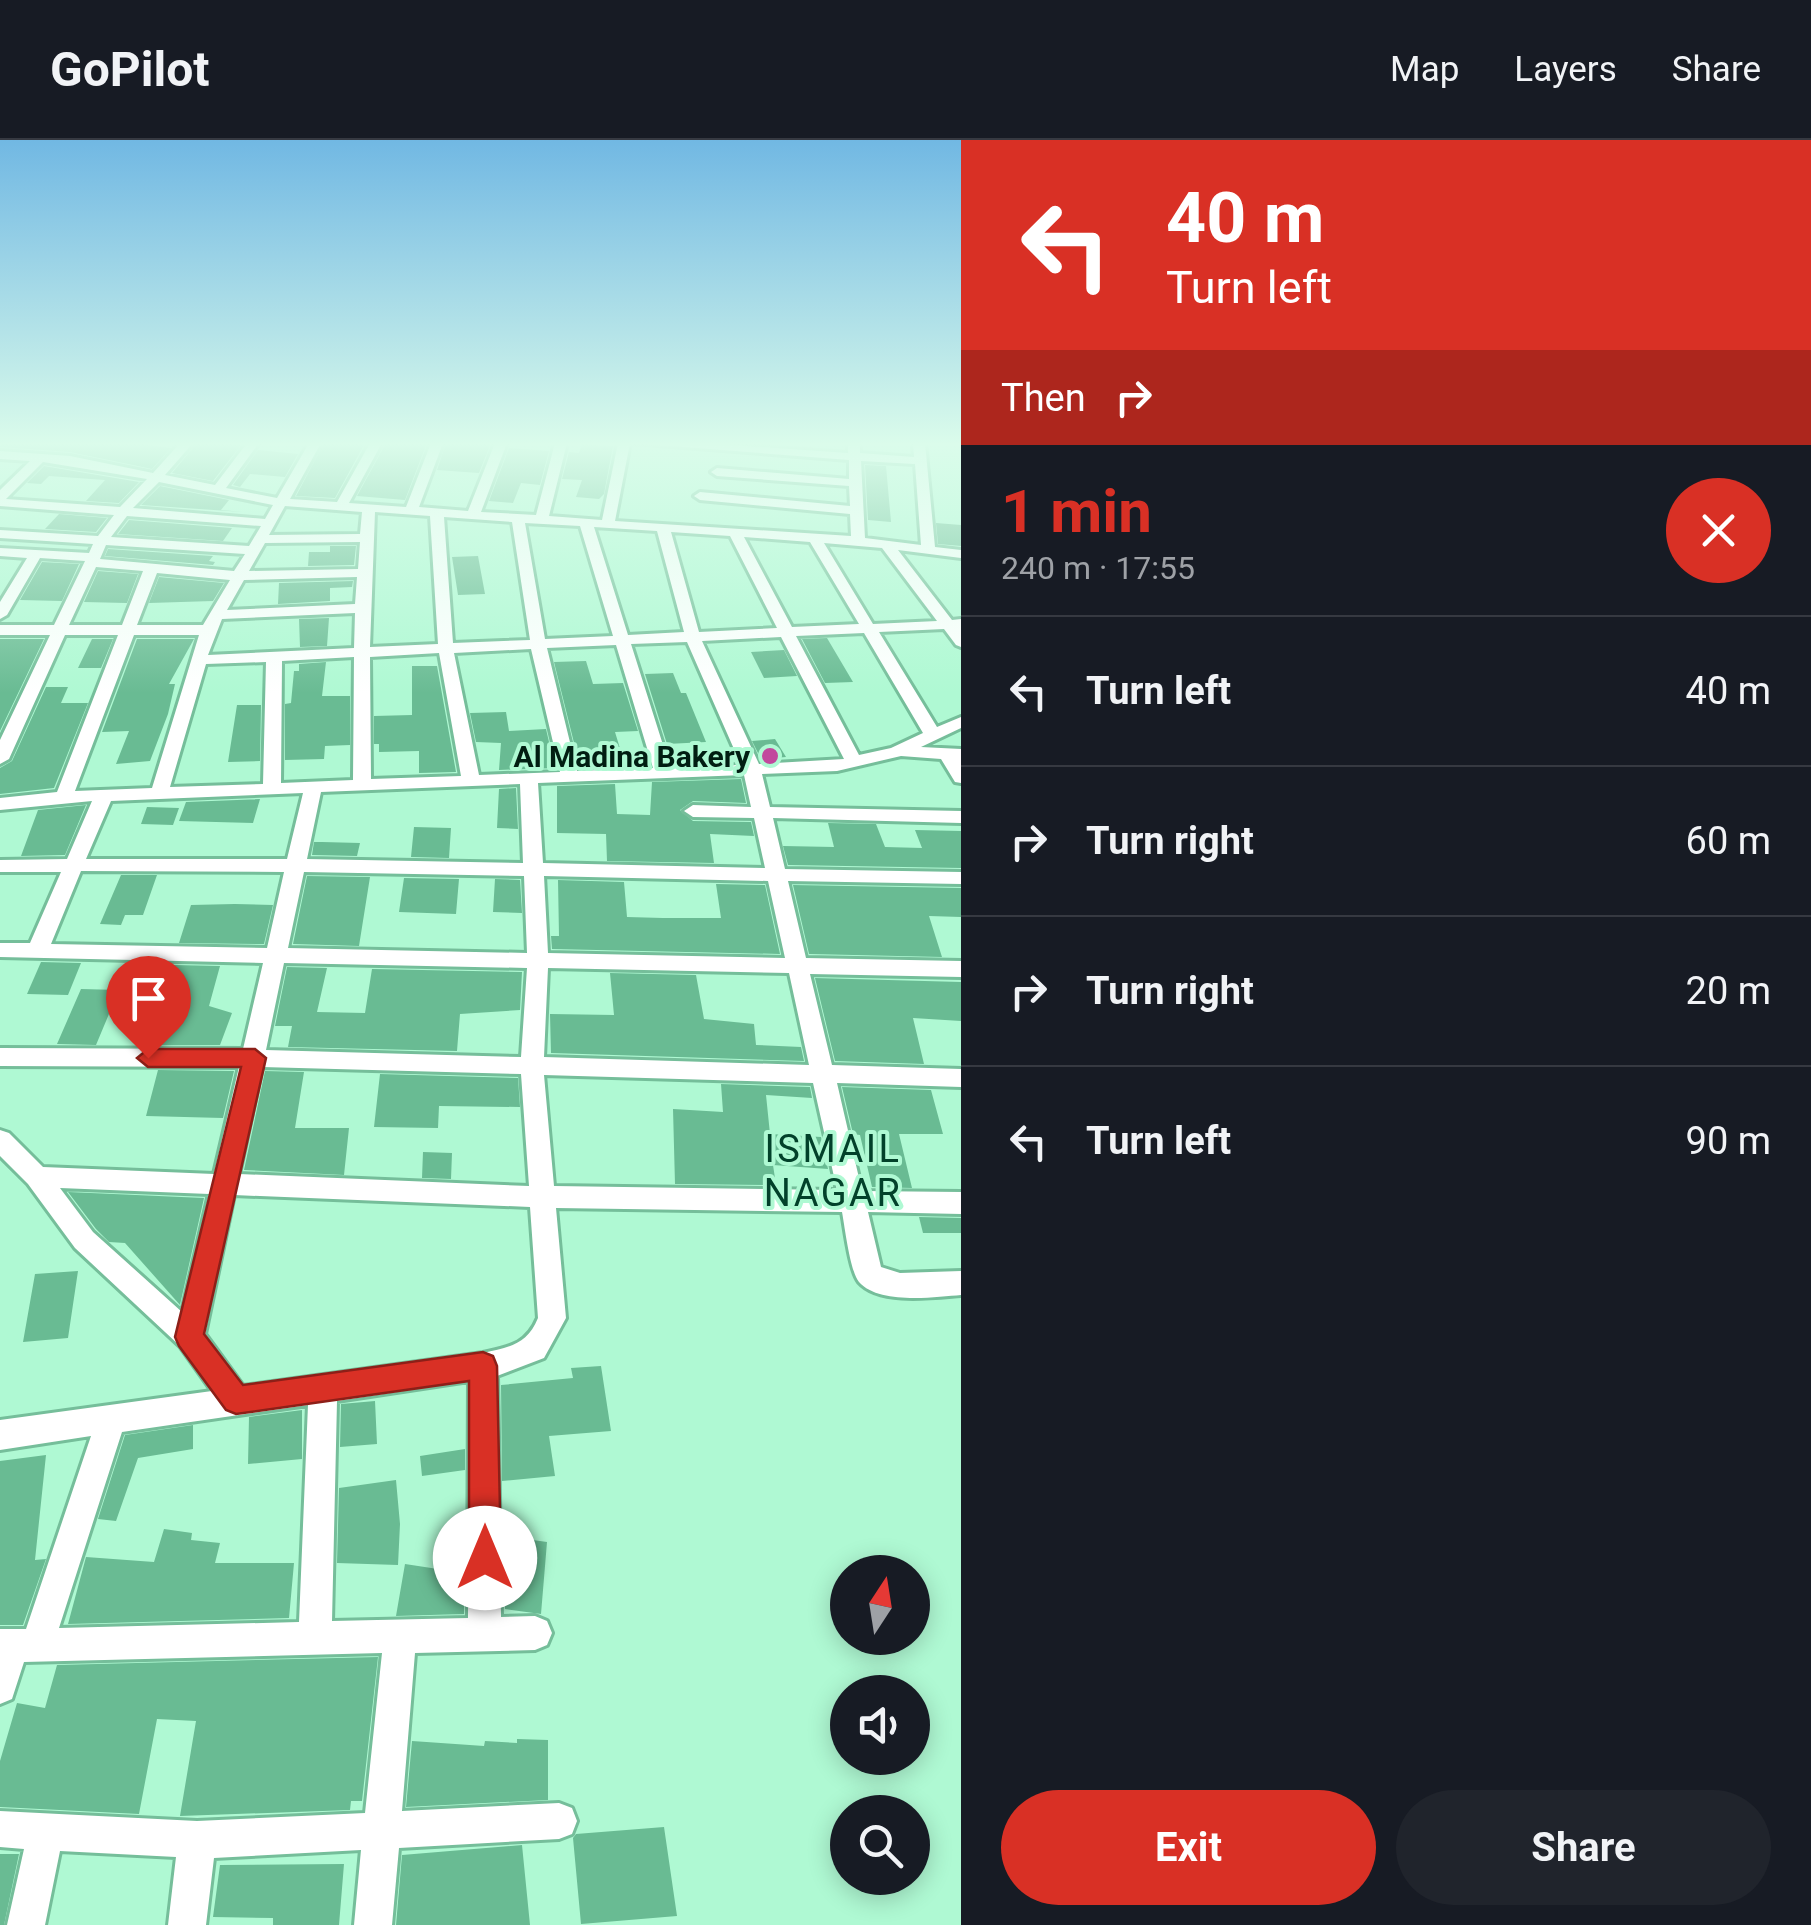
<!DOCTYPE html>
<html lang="en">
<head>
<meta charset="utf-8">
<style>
  :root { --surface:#171b24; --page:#20242c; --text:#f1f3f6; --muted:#9ea1a6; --line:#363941; --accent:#d93025 }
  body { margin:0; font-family:Roboto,sans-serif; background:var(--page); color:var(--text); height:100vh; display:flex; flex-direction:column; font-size:38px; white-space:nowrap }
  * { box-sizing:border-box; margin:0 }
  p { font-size:32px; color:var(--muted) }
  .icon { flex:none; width:55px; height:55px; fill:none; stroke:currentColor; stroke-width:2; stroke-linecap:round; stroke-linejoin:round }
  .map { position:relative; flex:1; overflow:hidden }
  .details { display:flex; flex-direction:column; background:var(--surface); width:850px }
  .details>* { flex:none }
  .guide { background:#d93025; color:#fff; overflow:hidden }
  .needle { width:65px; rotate:12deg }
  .buttons { position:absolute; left:830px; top:1415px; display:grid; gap:20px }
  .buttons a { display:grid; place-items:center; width:100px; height:100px; border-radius:50%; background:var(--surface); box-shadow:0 5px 25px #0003; font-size:50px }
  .pin { position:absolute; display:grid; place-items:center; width:85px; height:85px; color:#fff; margin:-102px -42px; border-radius:50% 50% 50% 0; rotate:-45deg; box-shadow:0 0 10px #0007 }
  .pin .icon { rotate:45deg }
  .me { position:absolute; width:110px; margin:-55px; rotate:0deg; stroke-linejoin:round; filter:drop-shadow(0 0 8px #0008) }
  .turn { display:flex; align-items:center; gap:35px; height:210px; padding:0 40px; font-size:45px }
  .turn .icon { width:130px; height:130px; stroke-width:2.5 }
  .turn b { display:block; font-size:70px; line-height:85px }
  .then { display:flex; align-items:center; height:95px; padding:0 40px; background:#0003; gap:20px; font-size:38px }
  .round { display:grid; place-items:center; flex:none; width:105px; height:105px; border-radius:52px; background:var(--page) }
  .overview { display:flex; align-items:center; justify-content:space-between; height:170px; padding:0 40px }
  h1 { font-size:60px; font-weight:700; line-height:75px; color:var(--accent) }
  .action { display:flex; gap:20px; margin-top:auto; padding:20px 40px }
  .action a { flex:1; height:115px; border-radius:60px; background:var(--accent); color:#fff; font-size:40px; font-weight:700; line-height:115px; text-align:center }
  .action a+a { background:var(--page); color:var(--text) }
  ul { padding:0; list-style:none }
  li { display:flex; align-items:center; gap:30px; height:150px; padding:0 40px; border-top:2px solid var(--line) }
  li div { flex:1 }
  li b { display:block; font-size:38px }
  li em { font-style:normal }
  header { display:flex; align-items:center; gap:60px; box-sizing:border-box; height:140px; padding:0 50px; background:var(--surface); border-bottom:2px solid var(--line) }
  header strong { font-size:48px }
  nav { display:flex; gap:55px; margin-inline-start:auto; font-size:35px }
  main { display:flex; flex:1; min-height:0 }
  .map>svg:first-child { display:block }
  .building { fill:#69bb93 }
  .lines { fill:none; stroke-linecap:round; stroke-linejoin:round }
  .minor-casing { stroke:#75be9a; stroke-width:6 }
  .minor { fill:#fff; fill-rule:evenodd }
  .route { fill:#d93025; stroke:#8d1f18; stroke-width:2.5 }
  .poi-dot { fill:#c2499d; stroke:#aff9d3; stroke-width:4 }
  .labels { text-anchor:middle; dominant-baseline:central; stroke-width:8; stroke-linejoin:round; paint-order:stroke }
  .far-poi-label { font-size:30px; font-weight:bold; fill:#011e12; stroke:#aff9d3; text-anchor:end }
  .neighbourhood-label { font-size:38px; letter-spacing:2.5px; fill:#02412a; stroke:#aff9d3 }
</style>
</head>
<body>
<header>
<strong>GoPilot</strong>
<nav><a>Map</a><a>Layers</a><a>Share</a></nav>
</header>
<main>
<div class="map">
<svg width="961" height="1785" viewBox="0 0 961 1785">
  <rect width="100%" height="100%" fill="#aff9d3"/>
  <path class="building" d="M 0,303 L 135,303 L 171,308 L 152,329 L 70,312 L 0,307 Z
    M 197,303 L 223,303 L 241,305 L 213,341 L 172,333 Z
    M 324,303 L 365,303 L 335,358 L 296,356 Z
    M 386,303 L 427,303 L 405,360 L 357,356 Z
    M 446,303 L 491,303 L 479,333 L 437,330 Z
    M 582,304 L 613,306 L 604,354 L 599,359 L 576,357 L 582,340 L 562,339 L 569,312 L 579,313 Z
    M 509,308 L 549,311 L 540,345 L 521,343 L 513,363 L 489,361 Z
    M 258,310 L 298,314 L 285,337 L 250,334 L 240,347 L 233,345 Z
    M 865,325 L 886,326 L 891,382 L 868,380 Z
    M 44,326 L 139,342 L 119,363 L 86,361 L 105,340 L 49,336 L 41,344 L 27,343 Z
    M 160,346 L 229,360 L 221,370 L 243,372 L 141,365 Z
    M 59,374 L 107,378 L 96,392 L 45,389 Z
    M 129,380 L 232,388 L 223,401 L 118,394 Z
    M 936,383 L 961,385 L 961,406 L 938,404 Z
    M 330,406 L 356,406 L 354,425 L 308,426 L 309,412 L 330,412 Z
    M 108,409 L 213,416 L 209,421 L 215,422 L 213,425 L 105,416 Z
    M 478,416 L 485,454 L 458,455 L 452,417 Z
    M 42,422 L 79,424 L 62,461 L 20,460 Z
    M 98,431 L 138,434 L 127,463 L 84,462 Z
    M 159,437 L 224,443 L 213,461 L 149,463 Z
    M 353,441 L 352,447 L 330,448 L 330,461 L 278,464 L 279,443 Z
    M 329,478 L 327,506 L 300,507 L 299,479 Z
    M 827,498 L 853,542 L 825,543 L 802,499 Z
    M 0,499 L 44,499 L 0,591 Z
    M 92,499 L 113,499 L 101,528 L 78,528 Z
    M 137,499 L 194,499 L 169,544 L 175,544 L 168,574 L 150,621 L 116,624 L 129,591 L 102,592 Z
    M 784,510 L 797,536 L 764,538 L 751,512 Z
    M 586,521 L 593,544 L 623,543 L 638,591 L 615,592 L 625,625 L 580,627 L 554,522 Z
    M 326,522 L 322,556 L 350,556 L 350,605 L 325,606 L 324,619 L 285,620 L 285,564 L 291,563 L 294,531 L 299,531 L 299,524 Z
    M 412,526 L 437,526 L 456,632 L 419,633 L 419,611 L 379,612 L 379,604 L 374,604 L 374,576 L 412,575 Z
    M 673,533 L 681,553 L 686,553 L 706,602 L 667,604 L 645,534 Z
    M 46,547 L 68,547 L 61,563 L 88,563 L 54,648 L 0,654 L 0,628 L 12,621 Z
    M 237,565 L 261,565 L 260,621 L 228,622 Z
    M 506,572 L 509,591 L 546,589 L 555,628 L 499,630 L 501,603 L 476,602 L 470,573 Z
    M 775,599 L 786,617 L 761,619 L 752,601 Z
    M 741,639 L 746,663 L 693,661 L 680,670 L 693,681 L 751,682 L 754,696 L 710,694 L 714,723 L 607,721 L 606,694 L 557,693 L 557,646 L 615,644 L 617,674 L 650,675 L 652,642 Z
    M 516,648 L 518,689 L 497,688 L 499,649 Z
    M 260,659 L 253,683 L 179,681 L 186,662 Z
    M 86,665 L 65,715 L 21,716 L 38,670 Z
    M 147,667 L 179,668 L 173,685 L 141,684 Z
    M 828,683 L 876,684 L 885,707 L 922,708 L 915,690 L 961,691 L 961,728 L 788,725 L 783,706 L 834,707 Z
    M 414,687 L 451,688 L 449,718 L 411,717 Z
    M 314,702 L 322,702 L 360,703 L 357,716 L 312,715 Z
    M 121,735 L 157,735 L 143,775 L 125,775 L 121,785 L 100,784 Z
    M 307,736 L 370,737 L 359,806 L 293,804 Z
    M 404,738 L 459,739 L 456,774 L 399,772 Z
    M 495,739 L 520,740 L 522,773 L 493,772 Z
    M 558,740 L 624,742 L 627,777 L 663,778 L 721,778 L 716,744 L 765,745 L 780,814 L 552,809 L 551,796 L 559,796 Z
    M 793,745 L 961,748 L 961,777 L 929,776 L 942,817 L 809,814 Z
    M 235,764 L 273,765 L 264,804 L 179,803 L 191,765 Z
    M 41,822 L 81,823 L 68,855 L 27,854 Z
    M 130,824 L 220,826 L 209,866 L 232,873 L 220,905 L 147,905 L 165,860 L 118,859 Z
    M 287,827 L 327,828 L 317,872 L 365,873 L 372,829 L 522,832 L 520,870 L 460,874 L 457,911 L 288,907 L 292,886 L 275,886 Z
    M 610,833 L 696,835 L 704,879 L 754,884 L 756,905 L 801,907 L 804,921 L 551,913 L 550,874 L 614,875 Z
    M 815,838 L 961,842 L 961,881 L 913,878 L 924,924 L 835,921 Z
    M 81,849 L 119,850 L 96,905 L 57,904 Z
    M 158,930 L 234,931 L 223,978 L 146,976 Z
    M 265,931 L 304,932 L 295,988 L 349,988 L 344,1035 L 244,1030 Z
    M 380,934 L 518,938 L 520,967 L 439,966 L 438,988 L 374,987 Z
    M 721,944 L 810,947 L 812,958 L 766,955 L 770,994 L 821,997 L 828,1029 L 773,1025 L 776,1045 L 675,1044 L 673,969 L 723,972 Z
    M 842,947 L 931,950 L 943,994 L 899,994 L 912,1048 L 872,1047 L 860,995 L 853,994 Z
    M 423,1012 L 452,1013 L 451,1039 L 422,1038 Z
    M 68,1052 L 204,1058 L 180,1165 L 125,1103 L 109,1102 L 96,1089 Z
    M 919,1077 L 961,1078 L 961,1093 L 923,1093 Z
    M 78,1131 L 68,1198 L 23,1202 L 35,1134 Z
    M 601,1226 L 611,1291 L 549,1296 L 555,1336 L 502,1341 L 501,1245 L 573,1238 L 571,1228 Z
    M 375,1261 L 377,1304 L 340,1307 L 341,1264 Z
    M 302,1270 L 302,1319 L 248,1324 L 249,1277 Z
    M 193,1285 L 193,1309 L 138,1318 L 116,1381 L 98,1379 L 125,1295 Z
    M 465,1309 L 465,1330 L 422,1336 L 420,1316 Z
    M 46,1315 L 35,1420 L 46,1419 L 23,1485 L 0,1485 L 0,1321 Z
    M 396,1340 L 400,1384 L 398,1425 L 337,1423 L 339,1348 Z
    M 164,1389 L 192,1393 L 191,1400 L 220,1403 L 215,1423 L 294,1423 L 289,1478 L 68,1484 L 86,1417 L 154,1422 Z
    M 504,1396 L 547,1402 L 541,1474 L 505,1469 Z
    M 405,1424 L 464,1433 L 464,1474 L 396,1476 Z
    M 378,1517 L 362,1661 L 351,1661 L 350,1670 L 180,1676 L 196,1581 L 157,1579 L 139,1674 L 0,1667 L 0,1621 L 17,1563 L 45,1568 L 57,1525 Z
    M 517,1599 L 548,1600 L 548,1660 L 406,1667 L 412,1601 L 484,1606 L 485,1601 L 517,1603 Z
    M 664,1687 L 677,1776 L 581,1784 L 573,1698 L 576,1694 Z
    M 522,1705 L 530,1785 L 396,1785 L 402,1715 Z
    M 0,1714 L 19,1714 L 4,1785 L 0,1785 Z
    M 344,1724 L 339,1785 L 273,1785 L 273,1778 L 213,1777 L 220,1725 Z"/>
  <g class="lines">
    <g class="minor-casing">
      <path id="minor" d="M 180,303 L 193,303 L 165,335 L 215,345 L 247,303 L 259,303 L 226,348 L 277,358 L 309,303 L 321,303 L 290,359 L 337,362 L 370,303 L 382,303 L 349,363 L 406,367 L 431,303 L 443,303 L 419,367 L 468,371 L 495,303 L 507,303 L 481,372 L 536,375 L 555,303 L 567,303 L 549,376 L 602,380 L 618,303 L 630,303 L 615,381 L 851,396 L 850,374 L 700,360 L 694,356 L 700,352 L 850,366 L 849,346 L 717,336 L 711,332 L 717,328 L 849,339 L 849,320 L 633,303 L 702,303 L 848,313 L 848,303 L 860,303 L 860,313 L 914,317 L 913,303 L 925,303 L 935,407 L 961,410 L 961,418 L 898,410 L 952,480 L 961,479 L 961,507 L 956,505 L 944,489 L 879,492 L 937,587 L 961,577 L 961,588 L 921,607 L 961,609 L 961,643 L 955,642 L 941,619 L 901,616 L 837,631 L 762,634 L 770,667 L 961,671 L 961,683 L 773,678 L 785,729 L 961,732 L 961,744 L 788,741 L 806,818 L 961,821 L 961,837 L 810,834 L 832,925 L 961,929 L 961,947 L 837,943 L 862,1051 L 961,1052 L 961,1074 L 868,1072 L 881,1127 L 900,1133 L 961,1131 L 961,1155 C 935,1157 879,1165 859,1142 C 850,1131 845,1088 842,1072 L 556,1068 L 566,1178 L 544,1218 L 497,1236 L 501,1477 L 535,1476 L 547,1481 L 552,1493 L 547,1505 L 535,1510 L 415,1513 L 402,1671 L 559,1663 L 572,1668 L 577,1681 L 572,1694 L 559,1699 L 399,1708 L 392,1785 L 354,1785 L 361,1710 L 214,1718 L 206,1785 L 168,1785 L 176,1717 L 60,1711 L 45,1785 L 7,1785 L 24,1709 L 0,1707 L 0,1671 L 197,1681 L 365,1673 L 382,1513 L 24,1522 L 12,1559 L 0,1564 L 0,1489 L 26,1489 L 91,1296 L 0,1310 L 0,1280 L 212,1251 L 180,1206 L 75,1108 L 28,1044 L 0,1016 L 0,990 L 9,993 L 43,1027 L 214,1034 L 239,927 L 0,926 L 0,908 L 243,909 L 263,823 L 0,817 L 0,803 L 30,803 L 61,732 L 0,732 L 0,720 L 67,719 L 92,661 L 0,670 L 0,658 L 57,652 L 118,495 L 65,495 L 9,619 L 0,624 L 0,600 L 50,495 L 0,495 L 0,485 L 54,485 L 85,421 L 40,418 L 7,475 L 0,479 L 0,462 L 27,418 L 0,416 L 0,408 L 89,413 L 93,404 L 0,398 L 0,390 L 98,396 L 114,375 L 0,366 L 0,350 L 30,321 L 0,319 L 0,311 L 70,316 L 153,333 ZM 861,321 L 915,324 L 921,405 L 865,398 ZM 43,322 L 147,339 L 120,367 L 6,359 ZM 159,342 L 273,365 L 265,379 L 133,368 ZM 285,366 L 362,372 L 360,394 L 269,395 ZM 375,372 L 430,376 L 438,504 L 370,507 ZM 127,376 L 261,386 L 249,406 L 111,397 ZM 444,377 L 512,382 L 530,500 L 453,503 ZM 525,383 L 580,386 L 613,496 L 545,499 ZM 594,387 L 657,391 L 684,492 L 628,495 ZM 671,392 L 730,396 L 777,488 L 699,492 ZM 744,397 L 810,402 L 859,484 L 792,487 ZM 360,402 L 358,429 L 249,431 L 265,403 ZM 824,403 L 882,408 L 937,481 L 873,484 ZM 106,405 L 245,414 L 234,431 L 100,419 ZM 96,427 L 143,431 L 122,485 L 69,485 ZM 157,433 L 230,440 L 203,485 L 137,485 ZM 357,437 L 355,464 L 227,470 L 244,440 ZM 355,473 L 354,508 L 208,515 L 222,479 ZM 864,493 L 923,593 L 891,608 L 859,615 L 796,496 ZM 134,495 L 199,495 L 152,648 L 75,651 ZM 781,497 L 844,619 L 759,624 L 702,501 ZM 687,502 L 741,625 L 670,627 L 631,504 ZM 616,505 L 653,628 L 577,631 L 547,508 ZM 531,509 L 560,632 L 479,635 L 454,513 ZM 439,513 L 461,636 L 371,639 L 370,517 ZM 354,517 L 353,640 L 281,643 L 282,521 ZM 266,522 L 263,644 L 170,647 L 206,524 ZM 744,635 L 751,667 L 693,665 L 684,671 L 693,677 L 754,678 L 765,728 L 543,723 L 538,643 ZM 520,644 L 523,723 L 307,719 L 321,652 ZM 303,653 L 287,719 L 86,719 L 111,661 ZM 81,731 L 284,732 L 267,808 L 51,804 ZM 304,732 L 524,736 L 527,813 L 288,808 ZM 544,736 L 768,741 L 785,818 L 548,813 ZM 284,823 L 527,828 L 521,917 L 266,910 ZM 548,828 L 789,833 L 809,925 L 544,917 ZM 262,927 L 521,934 L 529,1046 L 239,1034 ZM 544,935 L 813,943 L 837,1050 L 554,1046 ZM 60,1048 L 209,1054 L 182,1172 L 93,1092 ZM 234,1055 L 530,1067 L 538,1178 C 527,1205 509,1207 483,1213 L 243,1246 L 205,1194 ZM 469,1241 L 468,1478 L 332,1481 L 337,1261 ZM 308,1265 L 299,1482 L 59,1488 L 122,1292 Z"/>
    </g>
    <use href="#minor" class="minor"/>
  </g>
  <linearGradient id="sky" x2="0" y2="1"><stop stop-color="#71b8e3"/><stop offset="0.55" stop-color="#dbfceb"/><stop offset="1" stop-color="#dbfceb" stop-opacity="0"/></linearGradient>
  <rect width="961" height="553" fill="url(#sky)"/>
  <path class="route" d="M 148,909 L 255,909 L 266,918 L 204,1194 L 243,1245 L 483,1212 L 493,1216 L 497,1226 L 501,1418 L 496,1429 L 485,1434 L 473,1429 L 469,1418 L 469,1241 L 236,1274 L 226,1270 L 179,1206 L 175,1197 L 241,927 L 148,927 L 137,918 Z"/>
  <circle class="poi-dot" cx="770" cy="616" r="10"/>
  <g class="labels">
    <g class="far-poi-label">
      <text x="750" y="616">Al Madina Bakery</text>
    </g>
    <g class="neighbourhood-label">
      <text x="833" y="1009">ISMAIL<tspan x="833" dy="44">NAGAR</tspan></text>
    </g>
  </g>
</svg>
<div class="buttons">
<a><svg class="needle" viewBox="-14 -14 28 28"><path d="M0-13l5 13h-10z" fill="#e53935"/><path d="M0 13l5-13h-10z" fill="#9ea1a6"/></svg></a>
<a><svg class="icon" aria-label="sound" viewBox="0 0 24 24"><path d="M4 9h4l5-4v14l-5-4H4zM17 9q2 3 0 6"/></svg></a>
<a><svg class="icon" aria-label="search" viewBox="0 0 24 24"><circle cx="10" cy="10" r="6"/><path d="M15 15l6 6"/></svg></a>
</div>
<div class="pin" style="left:148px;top:918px;background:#d93025"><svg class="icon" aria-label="arrive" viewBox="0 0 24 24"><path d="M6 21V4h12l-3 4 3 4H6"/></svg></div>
<svg class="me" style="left:485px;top:1418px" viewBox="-20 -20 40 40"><circle r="19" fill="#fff"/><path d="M0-13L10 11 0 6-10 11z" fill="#d93025"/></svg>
</div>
<section class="details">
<div class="guide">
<div class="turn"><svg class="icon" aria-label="left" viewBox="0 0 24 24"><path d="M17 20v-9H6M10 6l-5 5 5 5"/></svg><div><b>40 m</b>Turn left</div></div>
<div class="then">Then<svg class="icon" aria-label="right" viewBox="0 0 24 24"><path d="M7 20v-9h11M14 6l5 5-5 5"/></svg></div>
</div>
<div class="overview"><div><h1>1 min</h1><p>240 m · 17:55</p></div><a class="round" style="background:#d93025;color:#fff"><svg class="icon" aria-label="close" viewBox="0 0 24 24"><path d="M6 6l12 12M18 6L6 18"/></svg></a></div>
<ul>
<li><svg class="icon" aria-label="left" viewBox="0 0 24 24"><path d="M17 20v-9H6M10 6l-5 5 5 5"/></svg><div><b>Turn left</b></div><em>40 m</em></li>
<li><svg class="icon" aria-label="right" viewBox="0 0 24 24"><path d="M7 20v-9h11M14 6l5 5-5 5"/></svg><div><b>Turn right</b></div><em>60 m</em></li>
<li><svg class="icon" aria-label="right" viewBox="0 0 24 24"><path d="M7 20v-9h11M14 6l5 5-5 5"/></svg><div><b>Turn right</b></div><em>20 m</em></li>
<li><svg class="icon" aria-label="left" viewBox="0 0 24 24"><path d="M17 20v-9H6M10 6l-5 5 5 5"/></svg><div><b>Turn left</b></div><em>90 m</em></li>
</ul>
<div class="action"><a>Exit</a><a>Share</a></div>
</section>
</main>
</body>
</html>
